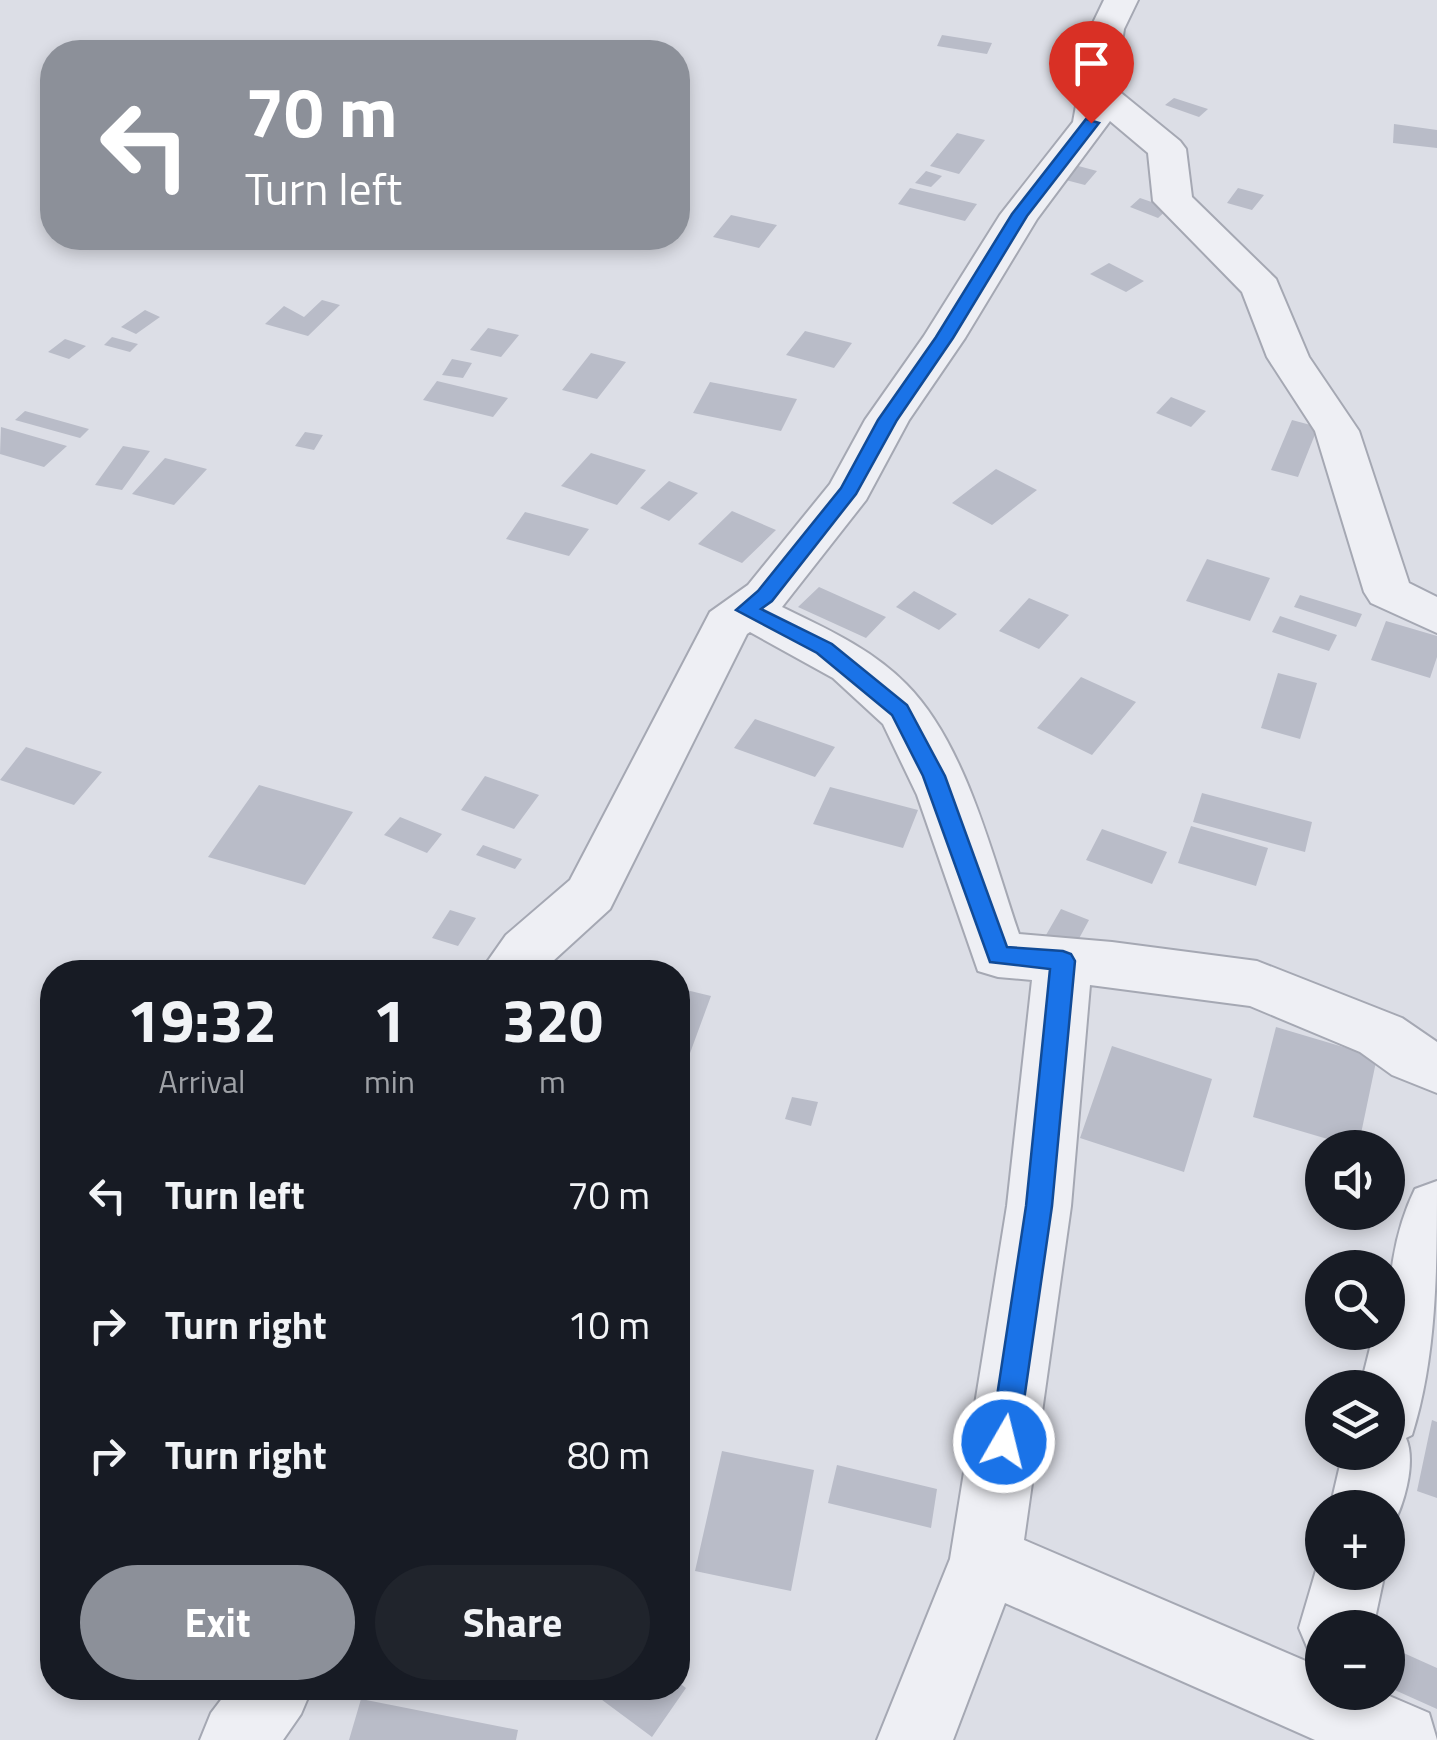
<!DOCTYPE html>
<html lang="en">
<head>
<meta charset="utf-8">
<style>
  :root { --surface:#171b24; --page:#20242c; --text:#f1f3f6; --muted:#9ea1a6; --accent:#8c9099 }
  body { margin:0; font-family:"Titillium Web",sans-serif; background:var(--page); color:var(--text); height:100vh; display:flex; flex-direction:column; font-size:38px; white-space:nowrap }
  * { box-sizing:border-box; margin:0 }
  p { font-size:32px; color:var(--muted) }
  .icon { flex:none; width:55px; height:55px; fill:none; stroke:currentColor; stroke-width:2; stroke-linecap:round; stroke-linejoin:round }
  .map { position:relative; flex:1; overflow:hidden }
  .sheet { position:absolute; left:40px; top:960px; width:650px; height:740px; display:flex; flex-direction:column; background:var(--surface); border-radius:40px; box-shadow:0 5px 15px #0003 }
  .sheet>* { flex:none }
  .guide { position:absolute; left:40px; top:40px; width:650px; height:210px; border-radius:40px; box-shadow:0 5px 15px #0003; background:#8c9099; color:#fff; overflow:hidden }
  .buttons { position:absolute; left:1305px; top:1130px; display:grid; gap:20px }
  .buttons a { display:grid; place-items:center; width:100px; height:100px; border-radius:50%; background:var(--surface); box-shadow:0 5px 15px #0003; font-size:50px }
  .pin { position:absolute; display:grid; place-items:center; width:85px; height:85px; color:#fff; margin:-102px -42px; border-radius:50% 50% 50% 0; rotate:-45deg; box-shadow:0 0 10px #0007 }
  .pin .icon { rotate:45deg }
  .me { position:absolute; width:110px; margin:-55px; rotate:8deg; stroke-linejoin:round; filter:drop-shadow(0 0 8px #0008) }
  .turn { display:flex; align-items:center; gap:35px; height:210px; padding:0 40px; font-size:45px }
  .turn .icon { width:130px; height:130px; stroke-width:2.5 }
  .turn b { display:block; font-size:70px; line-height:85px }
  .eta { display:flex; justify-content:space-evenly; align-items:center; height:170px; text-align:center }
  .eta b { font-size:60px; font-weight:700; line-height:70px }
  .cta { display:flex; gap:20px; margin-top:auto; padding:20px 40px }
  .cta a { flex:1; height:115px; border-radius:60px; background:var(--accent); color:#fff; font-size:40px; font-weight:700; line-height:115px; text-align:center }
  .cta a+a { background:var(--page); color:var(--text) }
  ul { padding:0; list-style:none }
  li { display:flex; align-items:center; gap:30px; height:130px; padding:0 40px }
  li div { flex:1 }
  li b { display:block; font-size:38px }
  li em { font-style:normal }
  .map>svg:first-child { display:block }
  .building { fill:#b9bcc8 }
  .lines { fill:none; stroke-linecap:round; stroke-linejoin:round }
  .street-casing { stroke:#a5a8b3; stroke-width:4 }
  .street { fill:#eeeff4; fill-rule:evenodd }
  .route { fill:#1a73e8; stroke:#114b97; stroke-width:2.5 }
</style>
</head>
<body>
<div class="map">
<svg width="1437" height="1740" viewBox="0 0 1437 1740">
  <rect width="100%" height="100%" fill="#dcdee6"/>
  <path class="building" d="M 942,35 L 992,43 L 987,54 L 937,46 Z
    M 1174,98 L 1208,109 L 1199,117 L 1165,105 Z
    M 1394,124 L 1437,130 L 1437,148 L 1393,143 Z
    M 957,133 L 985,140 L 959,174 L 930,166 Z
    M 1071,164 L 1097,171 L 1085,185 L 1058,178 Z
    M 926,171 L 942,176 L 931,187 L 915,183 Z
    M 910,188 L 977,204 L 965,221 L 898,204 Z
    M 1238,188 L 1264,195 L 1252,210 L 1227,203 Z
    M 1140,198 L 1169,208 L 1158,218 L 1130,207 Z
    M 731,215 L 777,225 L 759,248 L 713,237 Z
    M 1109,263 L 1144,281 L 1126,292 L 1090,274 Z
    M 322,300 L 340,305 L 308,336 L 265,324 L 284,306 L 304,317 Z
    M 145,310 L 160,317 L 136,334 L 121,327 Z
    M 488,328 L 519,335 L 501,357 L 470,350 Z
    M 805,331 L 852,343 L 834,368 L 786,355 Z
    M 112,337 L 138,344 L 130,352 L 104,345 Z
    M 65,339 L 86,346 L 69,359 L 48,352 Z
    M 591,353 L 626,362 L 597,399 L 562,390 Z
    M 452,359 L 472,363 L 463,378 L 442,375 Z
    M 437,381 L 508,398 L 493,417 L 423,400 Z
    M 710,382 L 797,399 L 781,431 L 693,413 Z
    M 1171,397 L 1206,411 L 1191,427 L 1156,413 Z
    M 25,411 L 89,429 L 80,438 L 15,420 Z
    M 1292,420 L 1318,427 L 1298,477 L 1271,470 Z
    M 1,427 L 67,446 L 44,467 L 0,454 Z
    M 305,432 L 323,435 L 314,450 L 295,446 Z
    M 123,446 L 150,451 L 122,490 L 95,485 Z
    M 591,453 L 646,470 L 617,505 L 561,486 Z
    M 165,458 L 207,469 L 174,505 L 132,494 Z
    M 996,469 L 1037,490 L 992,525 L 952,503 Z
    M 669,481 L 698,493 L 669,521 L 640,508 Z
    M 732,511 L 776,530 L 742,563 L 698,544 Z
    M 525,512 L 589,529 L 569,556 L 506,539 Z
    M 1207,559 L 1270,578 L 1250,621 L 1186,601 Z
    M 819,587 L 886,617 L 866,638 L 798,607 Z
    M 914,591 L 957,614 L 939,630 L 896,607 Z
    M 1300,595 L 1362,614 L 1356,627 L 1294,607 Z
    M 1029,598 L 1069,615 L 1039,649 L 999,631 Z
    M 1280,616 L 1337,635 L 1329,651 L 1272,632 Z
    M 1386,621 L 1437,636 L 1437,657 L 1430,678 L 1371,660 Z
    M 1278,673 L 1317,683 L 1300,739 L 1261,728 Z
    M 1081,677 L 1136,702 L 1092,755 L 1037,728 Z
    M 755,719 L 835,747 L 815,777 L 734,748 Z
    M 26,747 L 102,772 L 74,805 L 0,780 Z
    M 485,776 L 539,795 L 514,829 L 461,810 Z
    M 259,785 L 353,812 L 305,885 L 208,857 Z
    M 830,787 L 918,810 L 903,848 L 813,824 Z
    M 1202,793 L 1312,822 L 1305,852 L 1193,822 Z
    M 400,817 L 442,834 L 427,853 L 384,835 Z
    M 1191,826 L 1268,848 L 1256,886 L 1178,863 Z
    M 1102,829 L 1167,852 L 1152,884 L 1086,860 Z
    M 483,845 L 522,859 L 515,869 L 476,855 Z
    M 1061,909 L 1089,920 L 1075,946 L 1046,935 Z
    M 450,910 L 476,918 L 458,946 L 432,938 Z
    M 678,988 L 711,996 L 686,1064 L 678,1062 Z
    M 1276,1027 L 1377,1057 L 1358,1148 L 1253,1117 Z
    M 1112,1046 L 1212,1079 L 1184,1172 L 1080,1138 Z
    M 792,1097 L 818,1102 L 811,1126 L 785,1119 Z
    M 1432,1420 L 1437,1422 L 1437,1498 L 1417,1491 Z
    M 722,1451 L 814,1470 L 791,1591 L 695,1571 Z
    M 837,1465 L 937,1489 L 931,1528 L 828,1503 Z
    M 1388,1646 L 1437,1668 L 1437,1709 L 1388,1687 Z
    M 678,1682 L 686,1688 L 652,1737 L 590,1691 L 592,1688 L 678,1688 Z
    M 361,1699 L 518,1730 L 516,1740 L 349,1740 Z"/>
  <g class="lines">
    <g class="street-casing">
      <path id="street" d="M 1104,0 L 1138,0 L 1124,29 L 1115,88 L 1180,141 L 1186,149 L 1192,197 L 1276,279 L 1309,357 L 1359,431 L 1409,583 L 1437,597 L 1437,633 L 1371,603 L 1364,592 L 1315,431 L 1267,357 L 1242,292 L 1153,201 L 1148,153 L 1110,121 L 1037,219 L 965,338 L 909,420 L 866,500 L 782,607 C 825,628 872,649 906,684 C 966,744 992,856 1019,934 L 1112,942 L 1257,961 L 1402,1018 L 1437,1042 L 1437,1093 L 1392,1075 L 1360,1052 L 1250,1006 L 1090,985 L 1071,1206 L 1024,1540 L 1322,1668 L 1322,1692 L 1380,1692 L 1429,1713 L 1437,1740 L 1315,1740 L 1005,1603 L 953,1740 L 877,1740 L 950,1559 L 1007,1206 L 1032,980 L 998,977 L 978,971 L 917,795 L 883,724 L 833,678 L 750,632 L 747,634 L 610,909 L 541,972 L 480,972 L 506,935 L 570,880 L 710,612 L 748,585 L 830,484 L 865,420 L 924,336 L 1000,215 L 1073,122 L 1090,29 Z
        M 1437,1181 C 1437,1266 1437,1356 1412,1435 L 1406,1438 C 1417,1463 1403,1511 1388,1533 L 1388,1508 L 1330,1508 L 1343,1452 L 1388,1452 L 1388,1388 L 1360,1388 L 1374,1332 L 1388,1332 C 1388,1283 1393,1234 1415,1189 Z
        M 1322,1550 L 1322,1572 L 1385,1572 L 1373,1628 L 1322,1628 L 1322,1659 L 1310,1654 L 1299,1628 Z
        M 230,1688 L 312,1688 L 301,1714 L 283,1740 L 200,1740 L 211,1713 Z"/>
    </g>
    <use href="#street" class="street"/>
  </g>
  <path class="route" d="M 1086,119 L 1099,123 L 1027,216 L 953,338 L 897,420 L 856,494 L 772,601 L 761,609 L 832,644 L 907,705 L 945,776 L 1007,947 L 1063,951 L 1071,954 L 1075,961 L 1052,1206 L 1018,1442 L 1014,1451 L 1004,1455 L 994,1451 L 990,1442 L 1026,1206 L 1050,969 L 990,962 L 923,776 L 892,715 L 817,653 L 736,610 L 758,591 L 841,488 L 878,420 L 936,337 L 1012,214 Z"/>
</svg>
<div class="buttons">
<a><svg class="icon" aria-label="sound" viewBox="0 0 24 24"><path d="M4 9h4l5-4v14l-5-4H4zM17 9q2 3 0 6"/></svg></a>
<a><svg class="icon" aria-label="search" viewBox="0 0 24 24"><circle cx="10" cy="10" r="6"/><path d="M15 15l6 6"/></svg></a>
<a><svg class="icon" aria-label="layers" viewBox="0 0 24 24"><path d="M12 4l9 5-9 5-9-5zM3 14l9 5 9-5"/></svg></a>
<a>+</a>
<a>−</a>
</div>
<div class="pin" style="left:1091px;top:123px;background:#d93025"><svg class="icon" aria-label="arrive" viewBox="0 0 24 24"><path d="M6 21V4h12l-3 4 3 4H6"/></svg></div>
<svg class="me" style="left:1004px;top:1442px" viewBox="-20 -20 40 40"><circle r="17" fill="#1a73e8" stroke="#fff" stroke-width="3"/><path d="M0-11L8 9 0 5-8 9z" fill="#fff"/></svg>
<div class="guide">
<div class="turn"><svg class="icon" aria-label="left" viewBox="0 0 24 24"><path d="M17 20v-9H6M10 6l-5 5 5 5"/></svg><div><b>70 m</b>Turn left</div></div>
</div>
<section class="sheet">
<div class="eta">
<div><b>19:32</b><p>Arrival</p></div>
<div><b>1</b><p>min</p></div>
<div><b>320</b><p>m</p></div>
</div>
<ul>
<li><svg class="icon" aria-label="left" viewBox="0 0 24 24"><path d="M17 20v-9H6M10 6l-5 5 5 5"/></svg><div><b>Turn left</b></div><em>70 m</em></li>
<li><svg class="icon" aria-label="right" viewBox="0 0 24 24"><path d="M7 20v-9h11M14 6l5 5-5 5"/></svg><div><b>Turn right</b></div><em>10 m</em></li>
<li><svg class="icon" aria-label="right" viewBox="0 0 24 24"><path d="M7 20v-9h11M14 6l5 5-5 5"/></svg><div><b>Turn right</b></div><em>80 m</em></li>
</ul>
<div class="cta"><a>Exit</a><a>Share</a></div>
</section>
</div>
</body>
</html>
